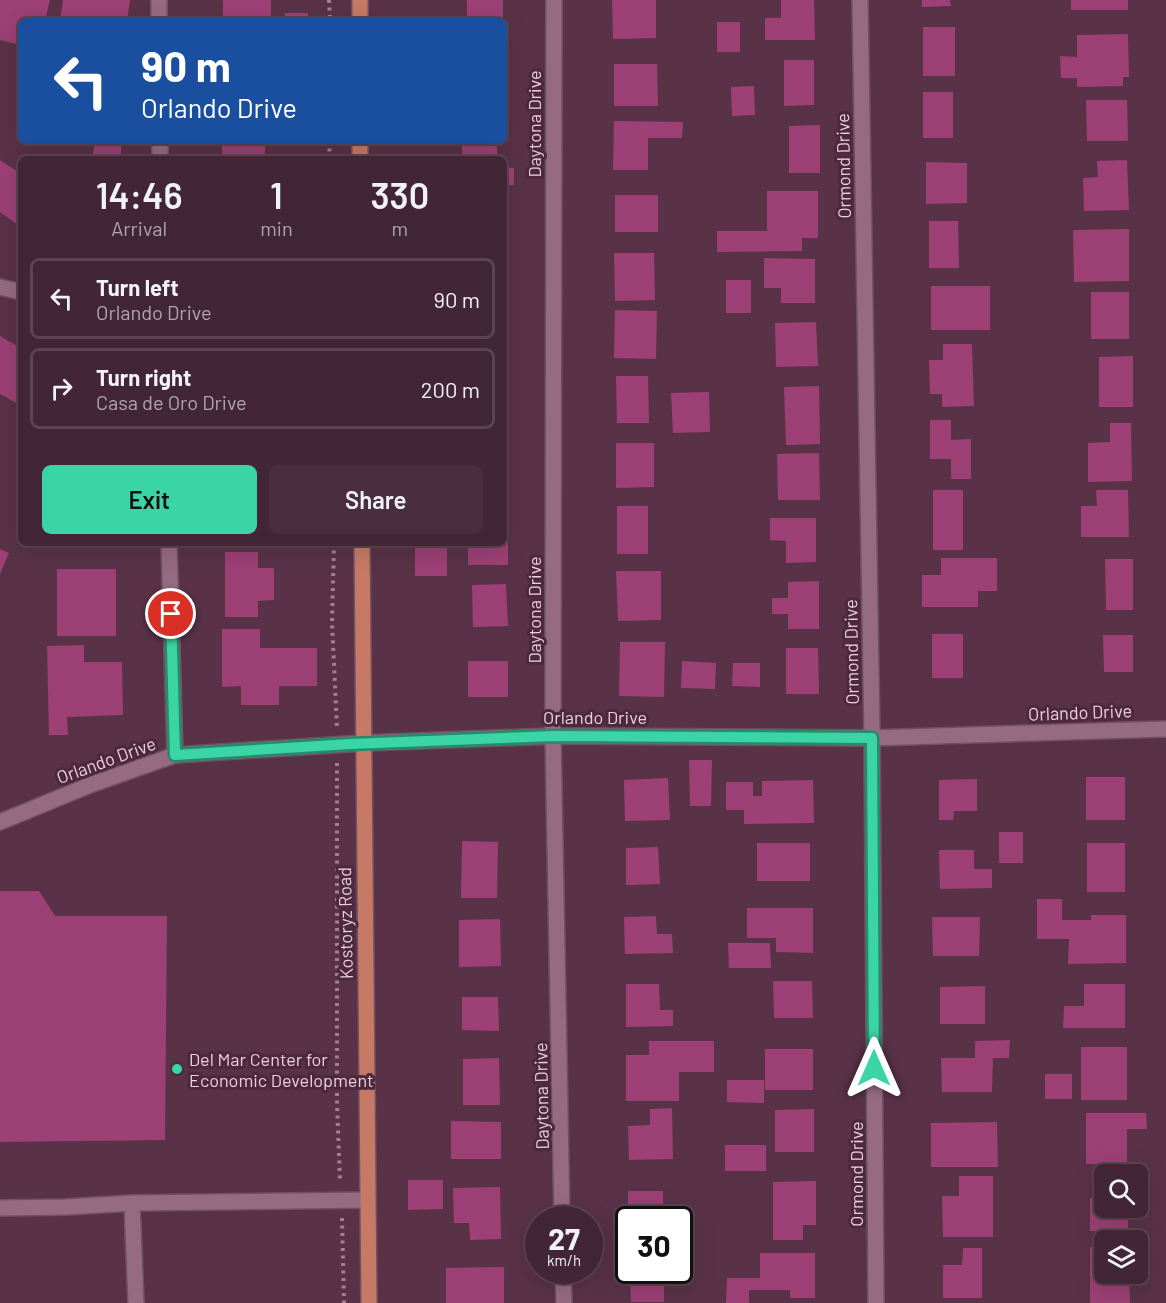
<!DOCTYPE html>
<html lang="en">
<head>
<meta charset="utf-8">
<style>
  :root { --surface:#432635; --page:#4a2e3d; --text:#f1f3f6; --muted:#afa5ad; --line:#5b4350; --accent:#3bd4a4 }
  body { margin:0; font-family:Barlow,sans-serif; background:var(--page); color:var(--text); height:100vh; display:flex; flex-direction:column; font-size:22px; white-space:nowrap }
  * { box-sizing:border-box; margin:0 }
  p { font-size:20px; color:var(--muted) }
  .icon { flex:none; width:33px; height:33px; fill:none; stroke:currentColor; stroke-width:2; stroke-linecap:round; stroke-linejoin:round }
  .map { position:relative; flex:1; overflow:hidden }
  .drawer { position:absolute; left:18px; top:156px; width:489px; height:390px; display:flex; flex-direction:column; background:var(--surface); border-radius:9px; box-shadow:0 6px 24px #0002,0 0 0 2px var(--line) }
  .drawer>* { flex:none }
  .guide { position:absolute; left:18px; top:18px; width:489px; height:126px; border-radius:9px; box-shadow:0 6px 24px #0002,0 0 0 2px var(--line); background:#1a4fa0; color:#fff; overflow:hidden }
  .buttons { position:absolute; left:1094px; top:1164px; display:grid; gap:12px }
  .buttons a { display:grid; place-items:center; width:54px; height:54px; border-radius:9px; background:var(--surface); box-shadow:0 6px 24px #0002,0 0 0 2px var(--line); font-size:30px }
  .speed { position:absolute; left:525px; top:1206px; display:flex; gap:12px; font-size:30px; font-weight:700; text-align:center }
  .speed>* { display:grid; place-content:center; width:78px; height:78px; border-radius:50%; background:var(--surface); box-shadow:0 6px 24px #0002,0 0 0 2px var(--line); line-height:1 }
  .speed small { font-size:15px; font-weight:400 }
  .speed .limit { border:3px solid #111; border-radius:9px; background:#fff; color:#111 }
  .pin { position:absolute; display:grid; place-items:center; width:51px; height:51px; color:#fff; margin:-26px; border:3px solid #fff; border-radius:50%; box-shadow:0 2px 6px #0007 }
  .me { position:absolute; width:66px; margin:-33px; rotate:0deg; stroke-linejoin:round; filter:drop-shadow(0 0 4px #0008) }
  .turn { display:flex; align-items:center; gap:21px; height:126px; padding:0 24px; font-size:27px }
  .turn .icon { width:78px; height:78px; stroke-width:2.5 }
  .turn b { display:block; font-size:42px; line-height:51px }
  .eta { display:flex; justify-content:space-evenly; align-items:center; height:102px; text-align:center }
  .eta b { font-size:36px; font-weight:600; line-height:42px }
  .button { display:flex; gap:12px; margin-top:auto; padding:12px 24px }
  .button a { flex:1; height:69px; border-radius:9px; background:var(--accent); color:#111; font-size:24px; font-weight:600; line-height:69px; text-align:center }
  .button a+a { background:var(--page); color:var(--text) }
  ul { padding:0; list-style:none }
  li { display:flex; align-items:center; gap:18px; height:81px; margin:0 12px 9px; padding:0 12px; border:3px solid var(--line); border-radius:9px }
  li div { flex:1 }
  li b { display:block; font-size:22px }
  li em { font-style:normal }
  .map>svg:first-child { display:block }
  .building { fill:#9c4075 }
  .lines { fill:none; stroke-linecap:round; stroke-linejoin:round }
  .minor-casing { stroke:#715062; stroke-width:18 }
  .major-casing { stroke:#715062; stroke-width:18 }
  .path { stroke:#a18191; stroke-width:4; stroke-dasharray:3 4.5; stroke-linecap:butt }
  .minor { stroke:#966b81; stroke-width:15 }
  .major { stroke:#c67a65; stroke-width:15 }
  .route-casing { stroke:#268a6b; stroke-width:15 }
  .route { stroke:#3bd4a4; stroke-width:10 }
  .poi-dot { fill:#3bd4a4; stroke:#4e283d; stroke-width:2 }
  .labels { text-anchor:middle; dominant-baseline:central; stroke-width:6; stroke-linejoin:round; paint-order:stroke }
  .street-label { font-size:18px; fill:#e9d0dc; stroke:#4e283d }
  .poi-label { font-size:18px; fill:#e9d0dc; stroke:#4e283d; text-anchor:start }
</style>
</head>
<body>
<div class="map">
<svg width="1166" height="1303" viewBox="0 0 1166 1303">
  <rect width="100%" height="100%" fill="#593247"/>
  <path class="building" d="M 0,0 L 50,0 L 45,21 L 21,21 L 21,45 L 0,40 Z
    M 63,0 L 130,0 L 127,21 L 60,21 Z
    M 223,0 L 271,0 L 271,18 L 223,21 Z
    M 467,0 L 503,0 L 503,21 L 467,21 Z
    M 612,0 L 656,0 L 656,38 L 613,39 Z
    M 781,0 L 814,0 L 815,40 L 765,40 L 765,18 L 781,18 Z
    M 922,0 L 950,0 L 951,6 L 922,7 Z
    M 1071,0 L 1128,0 L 1128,10 L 1071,10 Z
    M 285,13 L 308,13 L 308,21 L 284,21 Z
    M 717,22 L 740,22 L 740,52 L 717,52 Z
    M 923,27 L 955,27 L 955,76 L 923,76 Z
    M 1128,34 L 1129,77 L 1123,77 L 1123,86 L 1077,87 L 1077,78 L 1061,78 L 1060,56 L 1077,57 L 1077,35 Z
    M 784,60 L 814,60 L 814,105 L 784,106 Z
    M 614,64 L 657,64 L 658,106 L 614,106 Z
    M 754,86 L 755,115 L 732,116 L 731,87 Z
    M 923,92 L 953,92 L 953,138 L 923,138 Z
    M 1086,100 L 1127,100 L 1128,141 L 1087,141 Z
    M 614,121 L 683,122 L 682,138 L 648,138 L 648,170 L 613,170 Z
    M 820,125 L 820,173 L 789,173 L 789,126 Z
    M 95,141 L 122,143 L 120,159 L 92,159 Z
    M 222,141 L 265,141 L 265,159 L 222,159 Z
    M 462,141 L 497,141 L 497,159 L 462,159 Z
    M 0,160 L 21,174 L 21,227 L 0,212 Z
    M 1127,160 L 1129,210 L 1084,211 L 1083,178 L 1098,177 L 1097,161 Z
    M 926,162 L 967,163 L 967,203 L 926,204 Z
    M 504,168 L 514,168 L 514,185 L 504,185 Z
    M 767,191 L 818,191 L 818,238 L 802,238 L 802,251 L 717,252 L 717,231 L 767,231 Z
    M 615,195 L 658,195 L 658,232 L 615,232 Z
    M 929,221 L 958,221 L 959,268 L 929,268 Z
    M 1129,229 L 1129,281 L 1074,282 L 1073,230 Z
    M 614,253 L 654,253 L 655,300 L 615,301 Z
    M 764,258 L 815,259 L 815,303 L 781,303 L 781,288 L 764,288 Z
    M 726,280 L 751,280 L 751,313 L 726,313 Z
    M 931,286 L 990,286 L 990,330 L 931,330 Z
    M 1091,292 L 1129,292 L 1129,339 L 1091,339 Z
    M 615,310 L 657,311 L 656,359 L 614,358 Z
    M 816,322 L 818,366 L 776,367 L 775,323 Z
    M 0,336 L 21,348 L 20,405 L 0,394 Z
    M 943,344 L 972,344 L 974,406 L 942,407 L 942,394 L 930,394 L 929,360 L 943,360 Z
    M 1133,356 L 1133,407 L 1099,407 L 1099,357 Z
    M 616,376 L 648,376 L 649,423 L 617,423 Z
    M 819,386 L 820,444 L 786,445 L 784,387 Z
    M 709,392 L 710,432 L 673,433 L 671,393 Z
    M 930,420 L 951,420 L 951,440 L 971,439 L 971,479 L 951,479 L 951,459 L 930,459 Z
    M 1110,423 L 1131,423 L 1132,481 L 1088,482 L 1088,443 L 1110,442 Z
    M 616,443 L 654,443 L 654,487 L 616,488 Z
    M 819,453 L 820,500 L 778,500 L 777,454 Z
    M 933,490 L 963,490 L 963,550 L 933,550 Z
    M 1096,490 L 1128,490 L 1129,537 L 1081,537 L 1081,506 L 1097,506 Z
    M 617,506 L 648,506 L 648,554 L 617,554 Z
    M 770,518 L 816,518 L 816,562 L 786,563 L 786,541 L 770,540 Z
    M 504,527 L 508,527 L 508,565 L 468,565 L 468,543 L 504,543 Z
    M 415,547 L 447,547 L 447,576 L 415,576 Z
    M 0,549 L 9,553 L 0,574 Z
    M 225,552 L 258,552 L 258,568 L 274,568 L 274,600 L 258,601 L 258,617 L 225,617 Z
    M 941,558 L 997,558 L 997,591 L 978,591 L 978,607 L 922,607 L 922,575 L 941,575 Z
    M 1105,559 L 1133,559 L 1133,610 L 1106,610 Z
    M 57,569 L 116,569 L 116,636 L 57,636 Z
    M 616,571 L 661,571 L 661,620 L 618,621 Z
    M 819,581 L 819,629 L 788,629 L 788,614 L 772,614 L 772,598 L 788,598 L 788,582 Z
    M 506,584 L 508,626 L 473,627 L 472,585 Z
    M 222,629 L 260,629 L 260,648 L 317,648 L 317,686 L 279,686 L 279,705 L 241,705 L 241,686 L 222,687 Z
    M 932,634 L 963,634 L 963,678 L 932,678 Z
    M 1103,635 L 1133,635 L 1133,672 L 1104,672 Z
    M 620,642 L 665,642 L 664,697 L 619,696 Z
    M 84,645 L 84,662 L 122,662 L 123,715 L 67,717 L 68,735 L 49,735 L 47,646 Z
    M 786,648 L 818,648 L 819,694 L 786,694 Z
    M 468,661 L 508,661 L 508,697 L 468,697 Z
    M 682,661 L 716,663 L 715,689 L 681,688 Z
    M 733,663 L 760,663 L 760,687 L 732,686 Z
    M 689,760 L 712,760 L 711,806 L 690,806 Z
    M 1086,777 L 1125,777 L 1125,820 L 1086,820 Z
    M 668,778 L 670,820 L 625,821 L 624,780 Z
    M 977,779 L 977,811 L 954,811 L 953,820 L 939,820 L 939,780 Z
    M 813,780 L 814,823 L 744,824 L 744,810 L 726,810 L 726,782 L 753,782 L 753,796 L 762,796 L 762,781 Z
    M 999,832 L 1023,832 L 1023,863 L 999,863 Z
    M 462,841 L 498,842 L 497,898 L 461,898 Z
    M 757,843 L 810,843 L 810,881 L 757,881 Z
    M 1087,843 L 1125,843 L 1125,892 L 1087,892 Z
    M 658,847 L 660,884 L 626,885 L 626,848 Z
    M 939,850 L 974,850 L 974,869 L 992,869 L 992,888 L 940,889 Z
    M 0,891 L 39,891 L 55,916 L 167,916 L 165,1140 L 0,1142 Z
    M 1037,899 L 1062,899 L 1062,920 L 1091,920 L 1091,915 L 1126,915 L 1126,963 L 1068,964 L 1069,939 L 1037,939 Z
    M 747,908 L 813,908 L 813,953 L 776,952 L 776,938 L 747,938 Z
    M 656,916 L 657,934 L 672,934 L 673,953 L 625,954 L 624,917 Z
    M 932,917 L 980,917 L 979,956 L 933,956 Z
    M 500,919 L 501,966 L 459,967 L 459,920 Z
    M 728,943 L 770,943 L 771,968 L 729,968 Z
    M 773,981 L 812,981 L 813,1018 L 774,1018 Z
    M 626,984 L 659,984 L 660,1010 L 673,1010 L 673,1026 L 626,1027 Z
    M 1084,984 L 1125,984 L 1125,1028 L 1063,1028 L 1064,1006 L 1084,1006 Z
    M 985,986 L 985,1024 L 940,1024 L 940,987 Z
    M 462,997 L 498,997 L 499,1031 L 462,1030 Z
    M 1010,1040 L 1009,1058 L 993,1058 L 992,1092 L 942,1092 L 941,1058 L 975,1058 L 975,1041 Z
    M 649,1041 L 714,1041 L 714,1072 L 679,1072 L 679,1101 L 626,1101 L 626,1055 L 649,1055 Z
    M 1081,1047 L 1127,1047 L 1127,1100 L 1081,1100 Z
    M 765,1049 L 813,1049 L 813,1090 L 765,1090 Z
    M 499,1058 L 500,1105 L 463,1105 L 463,1059 Z
    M 1045,1074 L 1072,1074 L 1072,1099 L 1045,1099 Z
    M 727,1080 L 764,1080 L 764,1103 L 727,1102 Z
    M 672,1108 L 673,1159 L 629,1160 L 628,1126 L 650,1125 L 650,1109 Z
    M 814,1109 L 814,1152 L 775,1152 L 775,1110 Z
    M 1086,1113 L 1146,1113 L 1147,1129 L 1127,1129 L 1127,1164 L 1086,1164 Z
    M 451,1121 L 501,1122 L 501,1159 L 451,1159 Z
    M 997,1122 L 998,1167 L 931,1167 L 931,1123 Z
    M 725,1145 L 766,1145 L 766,1171 L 725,1171 Z
    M 959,1176 L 993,1176 L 993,1237 L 943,1237 L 942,1196 L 959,1196 Z
    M 408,1180 L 443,1180 L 443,1209 L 408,1210 Z
    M 816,1181 L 816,1225 L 803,1225 L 803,1240 L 773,1240 L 773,1182 Z
    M 500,1187 L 501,1239 L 470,1240 L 469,1223 L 454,1223 L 453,1188 Z
    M 628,1191 L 663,1191 L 663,1220 L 628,1220 Z
    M 1090,1198 L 1104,1198 L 1104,1208 L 1128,1208 L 1128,1231 L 1090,1231 Z
    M 1090,1247 L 1104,1247 L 1104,1274 L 1129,1274 L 1130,1303 L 1090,1303 Z
    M 963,1248 L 982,1248 L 982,1298 L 943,1298 L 943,1265 L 962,1265 Z
    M 760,1253 L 815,1253 L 815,1298 L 790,1298 L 790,1290 L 749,1290 L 749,1303 L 726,1303 L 727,1278 L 760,1278 Z
    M 504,1267 L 504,1303 L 446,1303 L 446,1268 Z
    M 630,1270 L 664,1270 L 664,1302 L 631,1302 Z"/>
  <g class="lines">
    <g class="minor-casing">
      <path id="minor" d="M 159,0 L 159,21
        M 554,0 L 553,736 L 562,1220
        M 860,0 L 872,738 L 876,1303
        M 160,141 L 160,159
        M 0,287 L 21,292
        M 169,543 L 175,755
        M 0,822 L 90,785 L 175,755 L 363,743 L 553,736 L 872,738 L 1166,729
        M 132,1203 L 368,1200
        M 0,1208 L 66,1207 L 132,1203 L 136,1303
        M 563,1270 L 564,1303"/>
    </g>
    <g class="major-casing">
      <path id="major" d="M 360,0 L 360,21
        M 360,141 L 360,159
        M 362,543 L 369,1303"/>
    </g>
    <path class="path" d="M 329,0 L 330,21
      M 329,141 L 330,159
      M 334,543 L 332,622 L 337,728
      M 337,763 L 337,1104 L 340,1181
      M 342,1218 L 344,1303"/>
    <use href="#minor" class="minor"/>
    <use href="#major" class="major"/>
  </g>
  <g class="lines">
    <g class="route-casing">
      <path id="route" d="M 171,614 L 175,755 L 350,744 L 553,736 L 872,738 L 874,1068"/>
    </g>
    <use href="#route" class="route"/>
  </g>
  <circle class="poi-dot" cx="177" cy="1069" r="6"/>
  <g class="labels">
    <g class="street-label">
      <text transform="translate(534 124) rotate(-90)">Daytona Drive</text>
      <text transform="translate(843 166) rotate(-91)">Ormond Drive</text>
      <text transform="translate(534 610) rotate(-90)">Daytona Drive</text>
      <text transform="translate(851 652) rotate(-91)">Ormond Drive</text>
      <text transform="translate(1080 712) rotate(-2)">Orlando Drive</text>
      <text x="595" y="717">Orlando Drive</text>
      <text transform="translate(106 760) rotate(-20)">Orlando Drive</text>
      <text transform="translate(345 923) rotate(-91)">Kostoryz Road</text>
      <text transform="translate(541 1096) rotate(-91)">Daytona Drive</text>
      <text transform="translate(856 1174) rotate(-90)">Ormond Drive</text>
    </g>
    <g class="poi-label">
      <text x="189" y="1059">Del Mar Center for<tspan x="189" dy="21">Economic Development</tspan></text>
    </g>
  </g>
</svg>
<div class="buttons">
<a><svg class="icon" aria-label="search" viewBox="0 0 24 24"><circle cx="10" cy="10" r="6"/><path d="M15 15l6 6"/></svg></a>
<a><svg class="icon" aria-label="layers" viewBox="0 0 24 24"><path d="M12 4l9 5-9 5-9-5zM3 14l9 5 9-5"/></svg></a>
</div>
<div class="speed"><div>27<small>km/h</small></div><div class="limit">30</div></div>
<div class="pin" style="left:171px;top:614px;background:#d93025"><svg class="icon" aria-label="arrive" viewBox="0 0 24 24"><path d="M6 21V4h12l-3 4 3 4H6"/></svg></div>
<svg class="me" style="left:874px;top:1068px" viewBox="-20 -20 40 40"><path d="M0-17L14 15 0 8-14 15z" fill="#3bd4a4" stroke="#fff" stroke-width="4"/></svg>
<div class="guide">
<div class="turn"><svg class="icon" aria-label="left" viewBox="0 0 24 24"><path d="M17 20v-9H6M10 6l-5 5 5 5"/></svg><div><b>90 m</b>Orlando Drive</div></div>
</div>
<section class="drawer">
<div class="eta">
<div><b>14:46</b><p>Arrival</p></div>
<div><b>1</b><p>min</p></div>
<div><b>330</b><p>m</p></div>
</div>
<ul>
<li><svg class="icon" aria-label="left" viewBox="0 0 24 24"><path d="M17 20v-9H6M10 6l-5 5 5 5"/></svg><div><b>Turn left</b><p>Orlando Drive</p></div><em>90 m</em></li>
<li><svg class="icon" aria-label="right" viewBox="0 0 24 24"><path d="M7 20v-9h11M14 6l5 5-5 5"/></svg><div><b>Turn right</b><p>Casa de Oro Drive</p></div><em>200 m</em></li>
</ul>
<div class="button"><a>Exit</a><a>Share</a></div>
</section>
</div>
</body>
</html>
